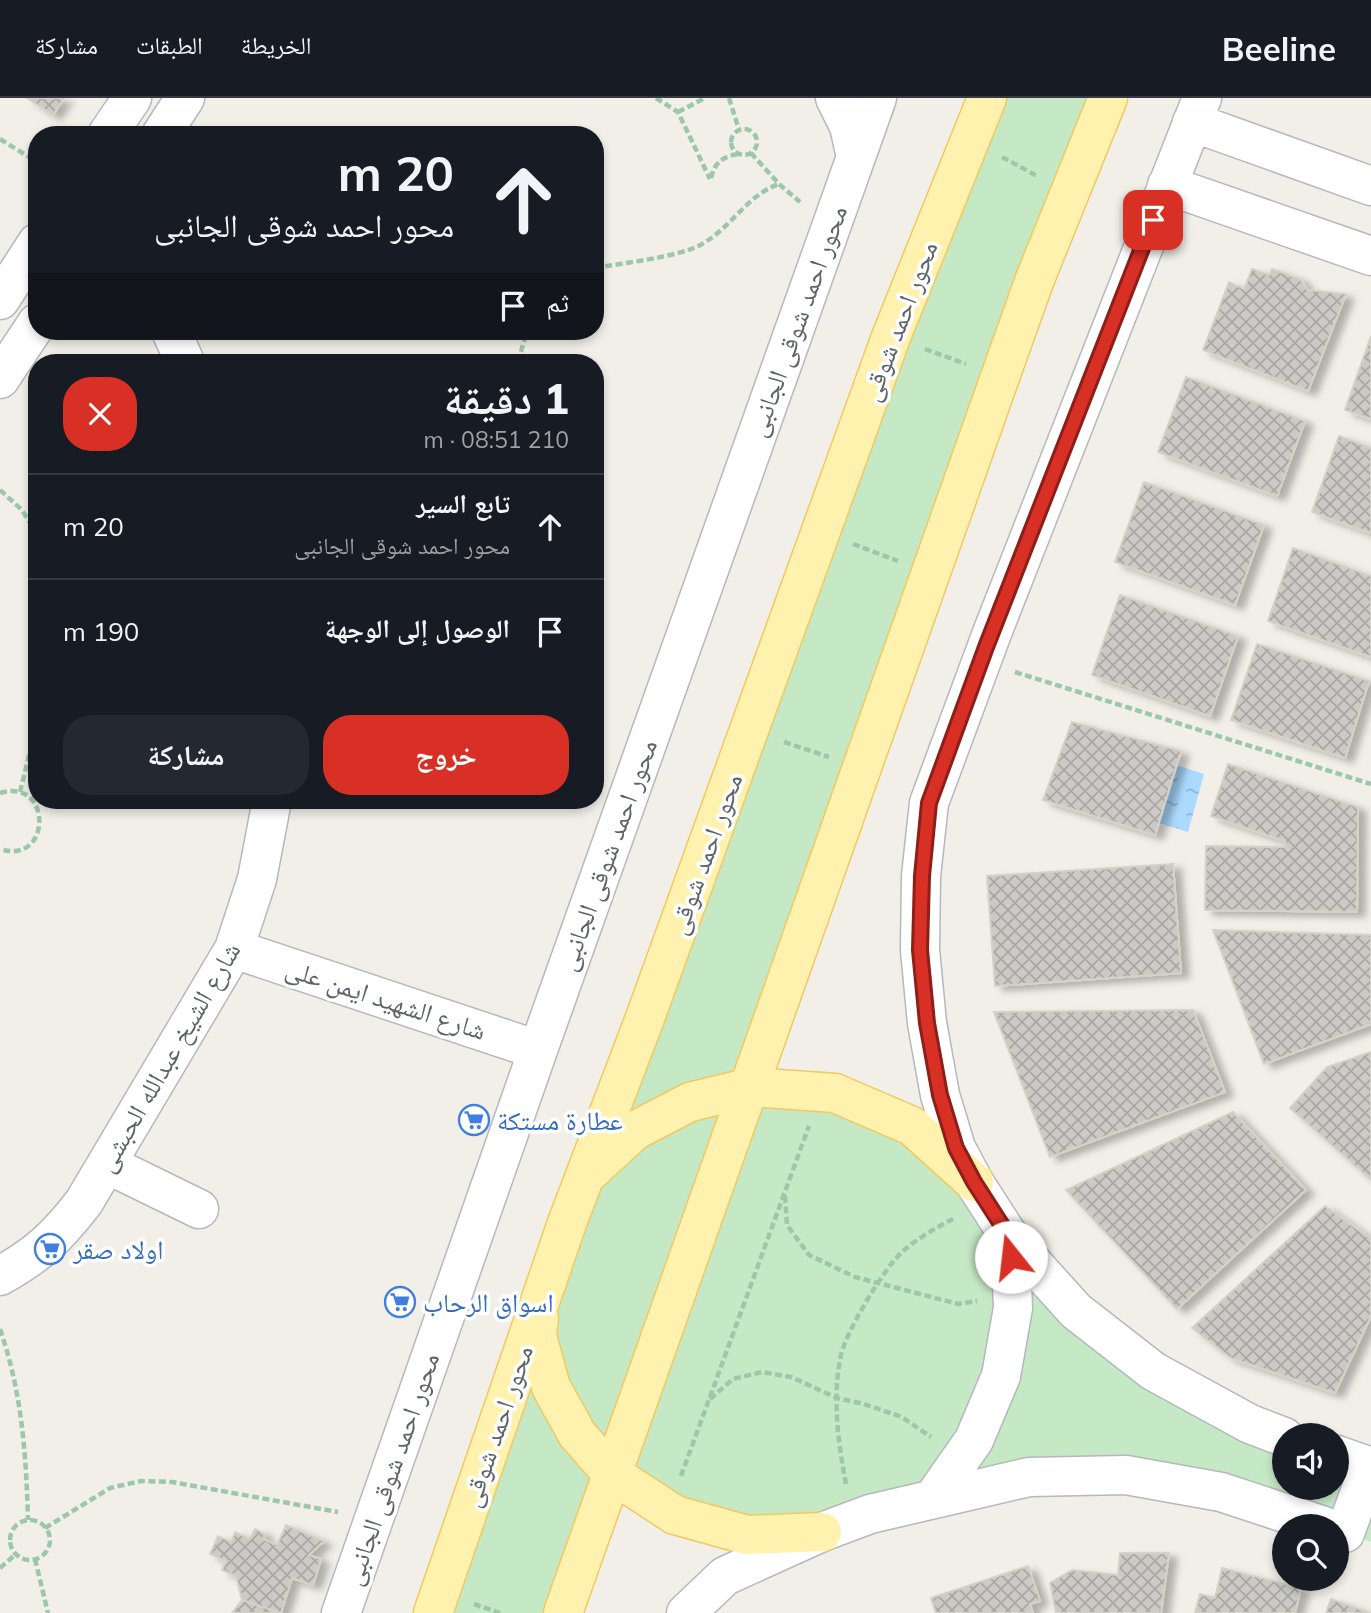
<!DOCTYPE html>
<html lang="ar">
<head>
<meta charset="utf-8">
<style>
  :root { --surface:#171b24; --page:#242831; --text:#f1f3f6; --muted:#9ea1a6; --line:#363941; --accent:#d93025 }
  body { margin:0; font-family:Mulish,"Noto Naskh Arabic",sans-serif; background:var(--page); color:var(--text); direction:rtl; height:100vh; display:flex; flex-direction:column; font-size:26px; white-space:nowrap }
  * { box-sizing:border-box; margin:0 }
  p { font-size:23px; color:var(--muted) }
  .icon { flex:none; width:38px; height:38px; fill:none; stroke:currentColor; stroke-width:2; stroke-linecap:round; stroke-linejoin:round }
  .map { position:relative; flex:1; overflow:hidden; direction:ltr }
  .drawer { position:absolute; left:28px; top:256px; width:576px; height:455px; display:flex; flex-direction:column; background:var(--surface); border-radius:28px; box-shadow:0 4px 10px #0003; direction:rtl }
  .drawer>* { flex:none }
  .guide { position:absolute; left:28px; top:28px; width:576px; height:214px; border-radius:28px; box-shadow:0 4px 10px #0003; direction:rtl; background:#171b24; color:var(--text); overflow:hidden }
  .fabs { position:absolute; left:1272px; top:1325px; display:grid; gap:14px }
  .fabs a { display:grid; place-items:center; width:77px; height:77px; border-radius:50%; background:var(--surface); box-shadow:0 4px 10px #0003; font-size:35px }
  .pin { position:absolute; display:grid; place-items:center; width:60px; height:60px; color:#fff; margin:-30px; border-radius:14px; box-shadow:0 4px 10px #0006 }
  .me { position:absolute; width:77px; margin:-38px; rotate:344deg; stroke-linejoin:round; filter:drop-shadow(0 0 5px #0008) }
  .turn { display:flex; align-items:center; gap:24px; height:147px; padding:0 35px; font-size:32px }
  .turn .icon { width:91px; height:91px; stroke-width:2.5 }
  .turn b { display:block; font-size:49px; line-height:60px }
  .then { display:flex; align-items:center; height:66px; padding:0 35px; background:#0003; gap:14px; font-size:26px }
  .round { display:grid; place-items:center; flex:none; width:74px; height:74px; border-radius:28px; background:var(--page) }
  .summary { display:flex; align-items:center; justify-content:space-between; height:119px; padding:0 35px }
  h1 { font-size:42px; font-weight:800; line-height:52px }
  .primary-button { display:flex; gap:14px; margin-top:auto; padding:14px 35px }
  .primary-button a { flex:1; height:80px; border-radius:28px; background:var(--accent); color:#fff; font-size:28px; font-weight:800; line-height:80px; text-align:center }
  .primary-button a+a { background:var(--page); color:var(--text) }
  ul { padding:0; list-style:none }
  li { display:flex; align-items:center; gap:21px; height:105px; padding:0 35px; border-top:2px solid var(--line) }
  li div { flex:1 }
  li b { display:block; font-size:26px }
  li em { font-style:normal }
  header { display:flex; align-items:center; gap:42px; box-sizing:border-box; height:98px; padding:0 35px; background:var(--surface); border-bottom:2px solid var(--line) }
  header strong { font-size:33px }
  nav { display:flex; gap:38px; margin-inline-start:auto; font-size:24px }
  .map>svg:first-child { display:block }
  .green { fill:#c5e8c5 }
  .water { fill:url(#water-ripples) }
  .building { fill:url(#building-cross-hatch); stroke:#d6d1c6; stroke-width:2; filter:url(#shadow) }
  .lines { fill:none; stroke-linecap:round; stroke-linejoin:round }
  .minor-casing { stroke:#b5b8bc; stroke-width:41 }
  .major-casing { stroke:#f2c960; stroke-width:41 }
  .path { stroke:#9cc7a9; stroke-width:4.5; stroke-dasharray:7 3.5; stroke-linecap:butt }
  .minor { stroke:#fff; stroke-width:38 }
  .major { stroke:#fff2af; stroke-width:38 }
  .route-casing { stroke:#8d1f18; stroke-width:18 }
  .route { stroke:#d93025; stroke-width:12 }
  .labels { text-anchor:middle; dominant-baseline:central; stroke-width:7; stroke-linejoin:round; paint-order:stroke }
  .street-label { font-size:26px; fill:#5f6368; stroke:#fff }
  .shop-label { font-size:26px; fill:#366cbe; stroke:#fff; text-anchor:start }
</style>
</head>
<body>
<header>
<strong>Beeline</strong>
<nav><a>الخريطة</a><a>الطبقات</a><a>مشاركة</a></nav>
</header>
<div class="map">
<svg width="1371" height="1515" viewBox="0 0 1371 1515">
  <defs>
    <pattern id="water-ripples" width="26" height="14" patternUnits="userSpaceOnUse" patternTransform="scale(1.75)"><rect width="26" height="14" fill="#aadaff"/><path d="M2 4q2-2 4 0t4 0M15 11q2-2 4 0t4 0" fill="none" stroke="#8eb4d2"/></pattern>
    <pattern id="building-cross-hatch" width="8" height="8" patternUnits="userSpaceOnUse" patternTransform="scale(1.75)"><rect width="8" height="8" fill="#cccac5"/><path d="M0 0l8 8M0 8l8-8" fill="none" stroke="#a9a8a4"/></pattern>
    <filter id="shadow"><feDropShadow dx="8" dy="4.5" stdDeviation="3.5" flood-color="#0004"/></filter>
  </defs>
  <rect width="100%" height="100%" fill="#f1efe8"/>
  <path class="green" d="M 986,0 L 1109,0 L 751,989 L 912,1028 L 1076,1213 L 1284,1339 L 1284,1390 L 1337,1390 L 1337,1357 L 1371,1369 L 1371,1444 L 1337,1432 L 1126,1377 L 747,1437 L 613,1376 L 563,1515 L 433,1515 Z"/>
  <path class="water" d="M 1176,667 L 1204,676 L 1188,734 L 1159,725 Z"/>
  <path class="building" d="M 27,0 L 64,0 L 53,17 Z
    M 1252,171 L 1269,177 L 1272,171 L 1300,181 L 1308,192 L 1346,196 L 1308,293 L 1203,252 L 1229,184 L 1244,191 Z
    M 1371,238 L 1371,321 L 1345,312 Z
    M 1186,279 L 1305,323 L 1277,398 L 1158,354 Z
    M 1339,338 L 1371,350 L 1371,435 L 1312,414 Z
    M 1144,384 L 1264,427 L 1235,507 L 1115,464 Z
    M 1293,450 L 1371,478 L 1371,559 L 1268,523 Z
    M 1120,497 L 1238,538 L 1210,618 L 1092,577 Z
    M 1257,546 L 1369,583 L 1345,660 L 1231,622 Z
    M 1072,624 L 1181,653 L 1155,737 L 1043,702 Z
    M 1228,666 L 1358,709 L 1357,814 L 1205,812 L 1206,748 L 1285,749 L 1285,743 L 1211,718 Z
    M 1173,766 L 1181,875 L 995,888 L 987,778 Z
    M 1213,832 L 1371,837 L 1371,926 L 1264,966 Z
    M 1193,912 L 1225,994 L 1050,1059 L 994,914 Z
    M 1371,954 L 1371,1082 L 1290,1010 L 1327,969 Z
    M 1233,1014 L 1306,1092 L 1177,1211 L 1066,1092 Z
    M 1325,1108 L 1371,1141 L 1371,1218 L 1335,1295 L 1231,1260 L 1192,1230 Z
    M 286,1427 L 324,1443 L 309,1457 L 321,1461 L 313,1487 L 292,1480 L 281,1515 L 242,1502 L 236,1478 L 222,1472 L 226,1463 L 210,1456 L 218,1438 L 231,1444 L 235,1434 L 250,1441 L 255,1431 L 265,1436 L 263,1441 L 277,1447 Z
    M 1120,1455 L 1169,1455 L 1161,1515 L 1056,1515 L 1050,1485 L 1072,1472 L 1118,1477 Z
    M 1028,1468 L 1040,1503 L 1030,1506 L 1033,1515 L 936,1515 L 931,1500 Z
    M 1222,1470 L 1301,1490 L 1295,1515 L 1195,1515 L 1200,1496 L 1215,1500 Z
    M 1331,1501 L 1370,1515 L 1326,1515 Z
    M 242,1502 L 281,1515 L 232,1515 Z"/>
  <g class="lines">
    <g class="minor-casing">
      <path id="minor" d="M 835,0 L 849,28 L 856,59
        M 1202,0 L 992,535 L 929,705 L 921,778 L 920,852 L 927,925 L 940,997 L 956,1050 L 974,1084 L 1010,1140 L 1076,1213 L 1153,1273 L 1250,1326 L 1284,1339
        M 1192,24 L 1371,88
        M 107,37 L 132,0
        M 161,37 L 185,0
        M 1167,87 L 1371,158
        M 0,202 L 37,145
        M 171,233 L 185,264
        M 0,281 L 37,225
        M 234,851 L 538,952
        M 107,1066 L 199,1111
        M 0,1178 C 39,1156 57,1139 84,1104 L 234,851 L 257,781 L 272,702
        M 1337,1357 L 1371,1369
        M 934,1399 L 974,1342 L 1001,1278 L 1013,1210 L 1010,1140
        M 1345,1435 L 1369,1369
        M 341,1515 L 538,952 L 877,0
        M 686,1515 L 725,1478 L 822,1434 L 870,1416 L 1029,1379 L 1126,1377 L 1221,1394 L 1324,1428"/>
    </g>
    <g class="major-casing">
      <path id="major" d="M 592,1072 L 634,1033 L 690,1004 L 751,989 L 835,995 L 912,1028 L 974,1084
        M 539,1220 L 537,1238 L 551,1289 L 577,1336 L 612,1376 L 675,1417 L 747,1437 L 822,1434
        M 433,1515 L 567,1125 L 645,920 L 891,239 L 987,0
        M 563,1515 L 1000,279 L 1035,181 L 1108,0"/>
    </g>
    <path class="path" d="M 656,0 L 678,14 L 710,81
      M 729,0 L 739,32
      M 678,14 L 705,0
      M731 44a13 13 0 1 1 26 0a13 13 0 1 1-26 0Z
      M 0,41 L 37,64
      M 751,55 L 779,86 L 800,104
      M 1002,59 L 1037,78
      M 711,80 C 715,64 722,59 738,56
      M 595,170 C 622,165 680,159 702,146 C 731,130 747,97 779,86
      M 925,251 L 966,266
      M 518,264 L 527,233
      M 0,392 L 22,412 L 37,436
      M 853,446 L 898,463
      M 1015,574 L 1371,686
      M 784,644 L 829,659
      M 20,694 L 37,625
      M 0,695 C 53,679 52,768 0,751
      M 785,1098 L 787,1127 L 809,1157 L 855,1179 L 958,1206 L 977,1203
      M 0,1231 C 22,1295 26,1355 28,1422
      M 710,1301 L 733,1281 L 762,1274 L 791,1279 L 837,1300 L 864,1306 L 902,1319 L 931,1339
      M 681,1378 L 809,1028
      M 846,1386 C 838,1345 832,1298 841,1257 C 846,1234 883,1172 901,1155 C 916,1141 937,1129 955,1120
      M10 1442a20 20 0 1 1 40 0a20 20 0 1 1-40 0Z
      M 45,1430 L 110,1390 L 141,1383 L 172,1384 L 338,1414
      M 35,1461 L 48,1515
      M 0,1470 L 16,1456
      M 474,1506 L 500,1515"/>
    <use href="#minor" class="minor"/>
    <use href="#major" class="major"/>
  </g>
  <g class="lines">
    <g class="route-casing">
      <path id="route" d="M 1011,1159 L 1010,1140 L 974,1084 L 956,1050 L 940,997 L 927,925 L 920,852 L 922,778 L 929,705 L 986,549 L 1153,122"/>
    </g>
    <use href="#route" class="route"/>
  </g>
  <defs>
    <g id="supermarket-ring" transform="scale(1.575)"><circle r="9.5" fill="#fff" stroke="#3f7fe0" stroke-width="1.5"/><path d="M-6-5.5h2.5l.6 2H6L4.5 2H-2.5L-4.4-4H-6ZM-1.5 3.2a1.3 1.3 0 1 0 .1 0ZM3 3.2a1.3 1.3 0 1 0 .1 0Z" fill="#3f7fe0"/></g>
  </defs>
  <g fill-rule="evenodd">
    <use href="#supermarket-ring" x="474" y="1022"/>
    <use href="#supermarket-ring" x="50" y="1151"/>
    <use href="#supermarket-ring" x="400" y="1204"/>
  </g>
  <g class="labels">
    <g class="street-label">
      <text transform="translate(797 223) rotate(-70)">محور احمد شوقى الجانبى</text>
      <text transform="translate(899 223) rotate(-69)">محور احمد شوقى</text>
      <text transform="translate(705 756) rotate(-70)">محور احمد شوقى</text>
      <text transform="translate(607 757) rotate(-70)">محور احمد شوقى الجانبى</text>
      <text transform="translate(386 901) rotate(18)">شارع الشهيد ايمن على</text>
      <text transform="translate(168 959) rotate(-60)">شارع الشيخ عبدالله الحبشى</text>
      <text transform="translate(497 1328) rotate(-71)">محور احمد شوقى</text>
      <text transform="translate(391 1371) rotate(-71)">محور احمد شوقى الجانبى</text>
    </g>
    <g class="shop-label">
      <text x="497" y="1022">عطارة مستكة</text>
      <text x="73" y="1151">اولاد صقر</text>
      <text x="423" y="1204">اسواق الرحاب</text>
    </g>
  </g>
</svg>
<div class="fabs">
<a><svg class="icon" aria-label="sound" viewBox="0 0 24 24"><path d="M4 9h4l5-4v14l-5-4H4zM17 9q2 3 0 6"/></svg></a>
<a><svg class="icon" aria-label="search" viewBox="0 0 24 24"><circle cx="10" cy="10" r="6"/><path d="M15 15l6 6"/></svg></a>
</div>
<div class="pin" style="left:1153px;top:122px;background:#d93025"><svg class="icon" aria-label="arrive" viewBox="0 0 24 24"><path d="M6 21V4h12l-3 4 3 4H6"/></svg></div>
<svg class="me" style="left:1011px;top:1159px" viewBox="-20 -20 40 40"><circle r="19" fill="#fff"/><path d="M0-13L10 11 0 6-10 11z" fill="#d93025"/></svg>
<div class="guide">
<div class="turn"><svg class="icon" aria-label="ahead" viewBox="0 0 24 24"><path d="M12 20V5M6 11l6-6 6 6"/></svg><div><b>20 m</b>محور احمد شوقى الجانبى</div></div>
<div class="then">ثم<svg class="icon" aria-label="arrive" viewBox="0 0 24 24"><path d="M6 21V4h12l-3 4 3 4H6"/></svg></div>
</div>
<section class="drawer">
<div class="summary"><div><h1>1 دقيقة</h1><p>210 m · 08:51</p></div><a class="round" style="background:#d93025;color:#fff"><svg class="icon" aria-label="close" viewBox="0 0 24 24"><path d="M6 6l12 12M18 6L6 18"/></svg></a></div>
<ul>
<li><svg class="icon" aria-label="ahead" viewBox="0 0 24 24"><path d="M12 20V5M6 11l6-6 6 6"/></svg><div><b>تابع السير</b><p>محور احمد شوقى الجانبى</p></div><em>20 m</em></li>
<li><svg class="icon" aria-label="arrive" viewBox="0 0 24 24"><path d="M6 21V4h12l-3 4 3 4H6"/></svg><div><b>الوصول إلى الوجهة</b></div><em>190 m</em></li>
</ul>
<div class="primary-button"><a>خروج</a><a>مشاركة</a></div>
</section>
</div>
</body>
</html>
